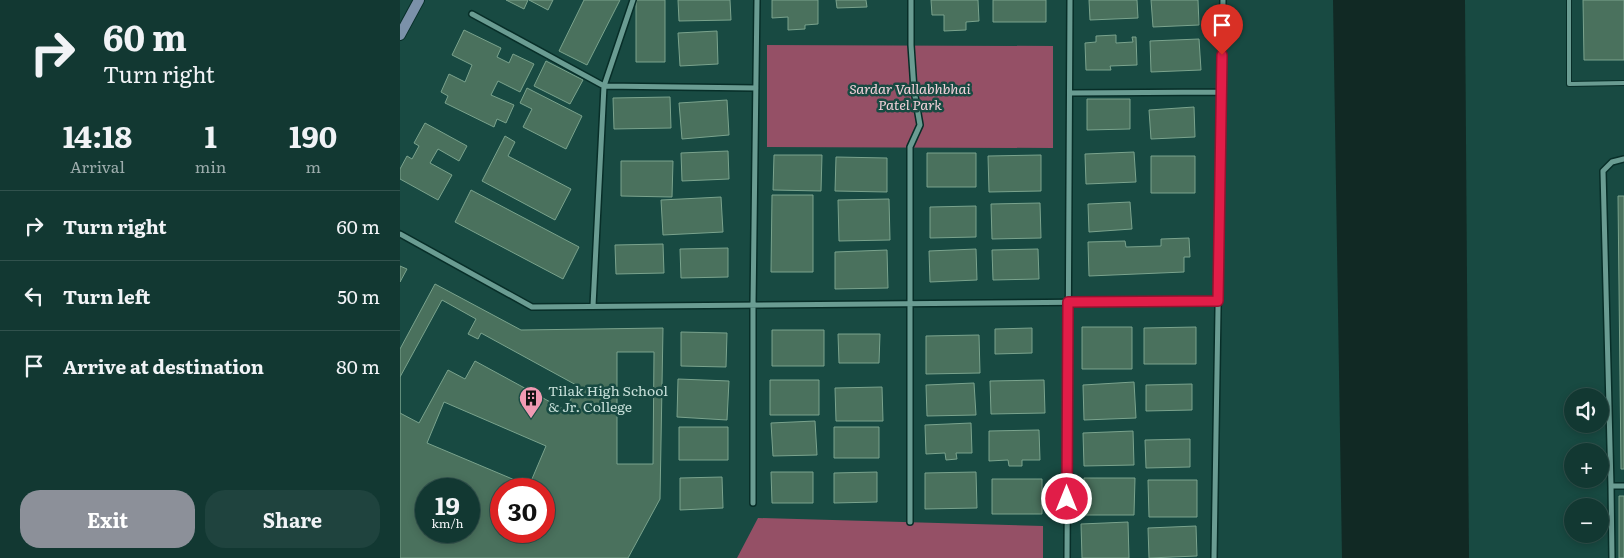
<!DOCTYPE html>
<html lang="en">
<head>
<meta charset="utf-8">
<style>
  :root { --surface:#123832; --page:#1f433e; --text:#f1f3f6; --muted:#9cacac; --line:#31524d; --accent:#8c9099 }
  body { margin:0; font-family:Literata,serif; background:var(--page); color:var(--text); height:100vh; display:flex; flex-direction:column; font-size:19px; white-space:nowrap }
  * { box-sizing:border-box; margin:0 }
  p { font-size:16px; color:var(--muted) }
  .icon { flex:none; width:28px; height:28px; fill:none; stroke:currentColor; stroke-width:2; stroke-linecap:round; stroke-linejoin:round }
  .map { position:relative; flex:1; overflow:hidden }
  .details { display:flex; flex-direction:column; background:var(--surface); width:400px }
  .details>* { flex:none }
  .top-card { background:#123832; color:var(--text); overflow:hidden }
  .fabs { position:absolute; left:1164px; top:388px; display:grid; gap:10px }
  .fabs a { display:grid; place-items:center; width:45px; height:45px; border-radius:50%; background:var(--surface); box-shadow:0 2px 8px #0003,0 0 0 1px var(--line); font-size:25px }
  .speed { position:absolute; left:15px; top:478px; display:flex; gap:10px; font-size:25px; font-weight:700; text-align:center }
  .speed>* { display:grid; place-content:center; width:65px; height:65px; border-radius:50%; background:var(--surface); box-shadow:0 2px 8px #0003,0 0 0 1px var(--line); line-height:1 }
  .speed small { font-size:12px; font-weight:400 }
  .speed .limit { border:8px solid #d22; background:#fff; color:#111 }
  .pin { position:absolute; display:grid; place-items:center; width:42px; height:42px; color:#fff; margin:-51px -21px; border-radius:50% 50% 50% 0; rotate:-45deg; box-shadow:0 0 5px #0007 }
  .pin .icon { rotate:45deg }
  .me { position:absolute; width:55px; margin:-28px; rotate:0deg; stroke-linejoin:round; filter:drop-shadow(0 0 4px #0008) }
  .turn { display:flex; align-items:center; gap:18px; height:105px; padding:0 20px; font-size:22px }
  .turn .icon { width:65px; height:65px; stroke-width:2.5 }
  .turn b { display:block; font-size:35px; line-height:42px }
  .eta { display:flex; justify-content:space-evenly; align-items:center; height:85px; text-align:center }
  .eta b { font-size:30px; font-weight:700; line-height:35px }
  .action { display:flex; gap:10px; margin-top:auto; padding:10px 20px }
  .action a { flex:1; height:58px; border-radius:20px; background:var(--accent); color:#fff; font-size:20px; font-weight:700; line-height:58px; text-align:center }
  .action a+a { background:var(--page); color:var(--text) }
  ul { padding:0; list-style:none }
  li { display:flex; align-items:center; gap:15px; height:70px; padding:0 20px; border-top:1px solid var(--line) }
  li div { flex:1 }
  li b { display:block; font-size:19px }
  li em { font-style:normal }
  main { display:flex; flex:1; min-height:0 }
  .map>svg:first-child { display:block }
  .green { fill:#955066 }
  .water { fill:#112924 }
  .building { fill:#4a715d; stroke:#7aa38d; fill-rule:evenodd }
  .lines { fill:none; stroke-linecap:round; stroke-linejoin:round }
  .service-casing { stroke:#072e28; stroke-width:6 }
  .minor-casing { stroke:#072e28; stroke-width:8 }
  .secondary-casing { stroke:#072e28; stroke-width:12 }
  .service { stroke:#6a9c92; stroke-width:4 }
  .minor { stroke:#6a9c92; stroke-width:5 }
  .secondary { stroke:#7b91a9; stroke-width:10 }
  .route-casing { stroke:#92132f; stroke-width:12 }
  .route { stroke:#e11d48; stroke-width:9 }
  .labels { text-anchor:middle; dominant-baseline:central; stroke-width:5; stroke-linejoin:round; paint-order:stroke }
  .park-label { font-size:14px; font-style:italic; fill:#f2d2da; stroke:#184a42 }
  .poi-label { font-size:14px; fill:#c5ded8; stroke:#184a42; text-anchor:start }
</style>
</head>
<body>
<main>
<section class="details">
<div class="top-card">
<div class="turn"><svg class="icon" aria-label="right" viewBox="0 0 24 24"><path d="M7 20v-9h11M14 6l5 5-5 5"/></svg><div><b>60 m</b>Turn right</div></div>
</div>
<div class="eta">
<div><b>14:18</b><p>Arrival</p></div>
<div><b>1</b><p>min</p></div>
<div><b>190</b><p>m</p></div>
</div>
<ul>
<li><svg class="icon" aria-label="right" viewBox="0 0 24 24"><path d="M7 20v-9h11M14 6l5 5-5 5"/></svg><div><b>Turn right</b></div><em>60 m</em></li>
<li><svg class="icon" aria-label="left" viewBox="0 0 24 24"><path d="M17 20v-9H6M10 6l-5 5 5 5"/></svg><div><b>Turn left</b></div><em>50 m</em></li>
<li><svg class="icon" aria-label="arrive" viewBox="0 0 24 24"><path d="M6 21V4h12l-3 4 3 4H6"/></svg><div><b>Arrive at destination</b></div><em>80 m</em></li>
</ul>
<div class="action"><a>Exit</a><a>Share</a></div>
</section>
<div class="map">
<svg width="1224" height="558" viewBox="0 0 1224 558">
  <rect width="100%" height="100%" fill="#184a42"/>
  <path class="green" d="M 367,45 L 653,46 L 653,148 L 367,147 Z
    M 358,518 L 643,526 L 643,558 L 337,558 Z"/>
  <path class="water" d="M 933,0 L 1065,0 L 1069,558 L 942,558 Z"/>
  <path class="building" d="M 106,0 L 128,0 L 124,9 Z
    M 129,0 L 153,0 L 148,10 Z
    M 184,0 L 220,0 L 187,65 L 159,51 Z
    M 236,0 L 265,0 L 265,62 L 236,62 Z
    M 278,0 L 330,0 L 331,20 L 279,21 Z
    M 372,0 L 418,0 L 418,24 L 405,25 L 405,29 L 388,30 L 388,17 L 372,18 Z
    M 436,0 L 466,0 L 467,7 L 437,8 Z
    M 531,0 L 578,0 L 579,21 L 566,22 L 566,30 L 544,31 L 544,15 L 532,15 Z
    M 593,0 L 646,0 L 646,22 L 593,22 Z
    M 689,0 L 737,0 L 738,18 L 690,20 Z
    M 751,0 L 798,0 L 799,25 L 753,27 Z
    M 1183,0 L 1224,0 L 1224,60 L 1184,60 Z
    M 64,30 L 101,48 L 97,57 L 109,63 L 113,54 L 134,64 L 120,92 L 98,81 L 91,95 L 114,105 L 106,123 L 97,119 L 94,127 L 45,103 L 48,96 L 41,92 L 49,74 L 65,82 L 72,65 L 52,55 Z
    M 317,31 L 318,64 L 280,66 L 278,33 Z
    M 716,35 L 716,43 L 733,42 L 732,37 L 736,37 L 737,65 L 710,66 L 711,70 L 686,70 L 685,43 L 696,42 L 696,36 Z
    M 799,39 L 801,70 L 751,72 L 750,41 Z
    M 146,61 L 183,80 L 170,104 L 134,86 Z
    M 127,88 L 182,116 L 166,149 L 123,127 L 132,109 L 120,103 Z
    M 270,97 L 271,128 L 214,129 L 213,98 Z
    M 687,99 L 730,99 L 730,129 L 687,130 Z
    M 327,100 L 329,135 L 282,139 L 279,103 Z
    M 794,107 L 795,137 L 751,139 L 749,110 Z
    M 25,123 L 67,146 L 59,161 L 38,149 L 30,163 L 52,175 L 38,200 L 0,179 L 0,169 L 7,156 L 12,159 L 19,146 L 14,143 Z
    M 105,136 L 115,142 L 108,156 L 171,189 L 155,220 L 82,181 Z
    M 328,151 L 329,179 L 282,181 L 281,153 Z
    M 734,152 L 736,182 L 686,184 L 685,154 Z
    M 527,153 L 576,153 L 576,187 L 527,187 Z
    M 374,155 L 422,155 L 421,191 L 373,190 Z
    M 641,155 L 641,191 L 589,192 L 588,156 Z
    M 751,156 L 795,156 L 795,193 L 751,193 Z
    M 436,157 L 487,158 L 487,192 L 435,191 Z
    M 221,161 L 273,161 L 272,197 L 221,196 Z
    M 71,190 L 179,247 L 163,279 L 55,222 Z
    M 372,195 L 413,195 L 413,272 L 371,272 Z
    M 1218,196 L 1224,196 L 1224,469 L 1221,469 Z
    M 321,197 L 323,232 L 263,235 L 261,200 Z
    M 489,199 L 490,240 L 439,241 L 438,200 Z
    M 730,202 L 732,229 L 689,232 L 688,204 Z
    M 640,203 L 641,238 L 592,239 L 591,204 Z
    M 576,206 L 576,237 L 530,238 L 530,207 Z
    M 789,238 L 790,257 L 784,257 L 784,272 L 689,276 L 688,242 L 725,241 L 726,247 L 761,246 L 761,239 Z
    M 263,244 L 264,273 L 216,274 L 215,245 Z
    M 328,248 L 328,277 L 281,278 L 280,249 Z
    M 576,249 L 577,280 L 530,282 L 529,251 Z
    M 638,249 L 639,279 L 593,280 L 592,250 Z
    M 487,250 L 488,288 L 435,289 L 435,252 Z
    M 0,266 L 7,269 L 0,282 Z
    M 35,284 L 121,330 L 263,328 L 260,499 L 228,558 L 0,558 L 0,349 ZM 26,489 L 69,489 L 69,531 L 26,531 ZM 101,489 L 144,489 L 144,531 L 101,531 Z
    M 42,300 L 76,319 L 68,334 L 78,339 L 81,333 L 178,386 L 165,410 L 75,361 L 65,379 L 48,370 L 19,423 L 0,413 L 0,377 Z
    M 682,327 L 732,327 L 732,369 L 682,369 Z
    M 796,327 L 796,364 L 744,364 L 744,328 Z
    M 632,328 L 632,353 L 595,354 L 595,329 Z
    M 372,330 L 424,330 L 424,366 L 372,366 Z
    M 281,332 L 327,333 L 326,367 L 281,366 Z
    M 438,334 L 480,334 L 479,363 L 439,363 Z
    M 579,335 L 580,373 L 526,374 L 526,336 Z
    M 217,352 L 254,352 L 253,464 L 217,464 Z
    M 278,379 L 329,381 L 327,420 L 277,417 Z
    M 370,380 L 419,380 L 419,415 L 370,415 Z
    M 644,380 L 645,413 L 591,414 L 590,381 Z
    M 734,382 L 736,418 L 684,420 L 683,385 Z
    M 574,383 L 576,415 L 527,416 L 526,385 Z
    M 792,384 L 792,410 L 746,411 L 746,385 Z
    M 482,387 L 483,421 L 436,421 L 435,388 Z
    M 44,402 L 146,446 L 129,486 L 27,443 Z
    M 415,421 L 417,455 L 373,456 L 371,423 Z
    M 571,423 L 572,453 L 556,453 L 557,459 L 546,460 L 545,453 L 526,454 L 525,425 Z
    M 279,427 L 328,427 L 328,460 L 279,460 Z
    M 434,427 L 479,427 L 479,458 L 434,458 Z
    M 639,430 L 640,460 L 622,460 L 622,466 L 609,466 L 608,460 L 589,461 L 589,431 Z
    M 733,431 L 734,465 L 684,466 L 683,433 Z
    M 790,439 L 790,467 L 746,468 L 745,440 Z
    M 371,472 L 413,472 L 413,503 L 372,503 Z
    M 477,472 L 477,502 L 434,503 L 434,473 Z
    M 576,472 L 577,508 L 525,509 L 525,473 Z
    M 322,477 L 323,508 L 280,510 L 280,478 Z
    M 684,478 L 735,478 L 734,515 L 684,515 Z
    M 592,479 L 642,479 L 642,514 L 592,514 Z
    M 748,480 L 797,480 L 797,517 L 749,517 Z
    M 1219,496 L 1224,496 L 1224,558 L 1219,558 Z
    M 728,522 L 729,558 L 682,558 L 681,524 Z
    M 796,526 L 797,556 L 749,558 L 748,528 Z"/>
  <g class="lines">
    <g class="service-casing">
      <path id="service" d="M 1169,0 L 1169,84 L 1224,83"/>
    </g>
    <g class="minor-casing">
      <path id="minor" d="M 72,14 L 204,86 L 356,88
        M 670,93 L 821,92
        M 0,234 L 132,307 L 818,301
        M 193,306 L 204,86 L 233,0
        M 1211,486 L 1224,486
        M 353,503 L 353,305 L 357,0
        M 510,522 L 510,147 L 520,125 L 514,90 L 511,45 L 511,0
        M 667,558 L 670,0
        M 814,558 L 823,0
        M 1212,558 L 1211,486 L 1203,171 L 1212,162 L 1224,159"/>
    </g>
    <g class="secondary-casing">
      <path id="secondary" d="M 0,35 L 19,0"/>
    </g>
    <use href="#service" class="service"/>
    <use href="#minor" class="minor"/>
    <use href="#secondary" class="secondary"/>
  </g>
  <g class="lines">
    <g class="route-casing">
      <path id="route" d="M 667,499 L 668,302 L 818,301 L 822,55"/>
    </g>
    <use href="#route" class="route"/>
  </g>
  <defs>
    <g id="building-pin" transform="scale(1.25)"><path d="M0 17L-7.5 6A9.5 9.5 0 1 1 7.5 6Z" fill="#f19ab3" stroke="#184a42"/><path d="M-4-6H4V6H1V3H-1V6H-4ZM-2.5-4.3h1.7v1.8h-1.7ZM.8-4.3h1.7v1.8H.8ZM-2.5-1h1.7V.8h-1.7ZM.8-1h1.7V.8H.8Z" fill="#111"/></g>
  </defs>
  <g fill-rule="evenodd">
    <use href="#building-pin" x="131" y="398"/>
  </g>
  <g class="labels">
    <g class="park-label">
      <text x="510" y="88">Sardar Vallabhbhai<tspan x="510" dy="16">Patel Park</tspan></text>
    </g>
    <g class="poi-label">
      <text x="148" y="390">Tilak High School<tspan x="148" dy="16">&amp; Jr. College</tspan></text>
    </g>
  </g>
</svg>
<div class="fabs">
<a><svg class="icon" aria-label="sound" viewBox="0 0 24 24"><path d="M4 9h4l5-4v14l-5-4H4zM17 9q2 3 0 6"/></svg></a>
<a>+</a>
<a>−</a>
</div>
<div class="speed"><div>19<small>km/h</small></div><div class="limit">30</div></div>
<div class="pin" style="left:822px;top:55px;background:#d93025"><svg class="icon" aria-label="arrive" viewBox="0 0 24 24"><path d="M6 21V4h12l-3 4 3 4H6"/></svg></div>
<svg class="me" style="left:667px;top:499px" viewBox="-20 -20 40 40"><circle r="17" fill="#e11d48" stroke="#fff" stroke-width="3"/><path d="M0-11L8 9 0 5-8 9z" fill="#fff"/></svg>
</div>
</main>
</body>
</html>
